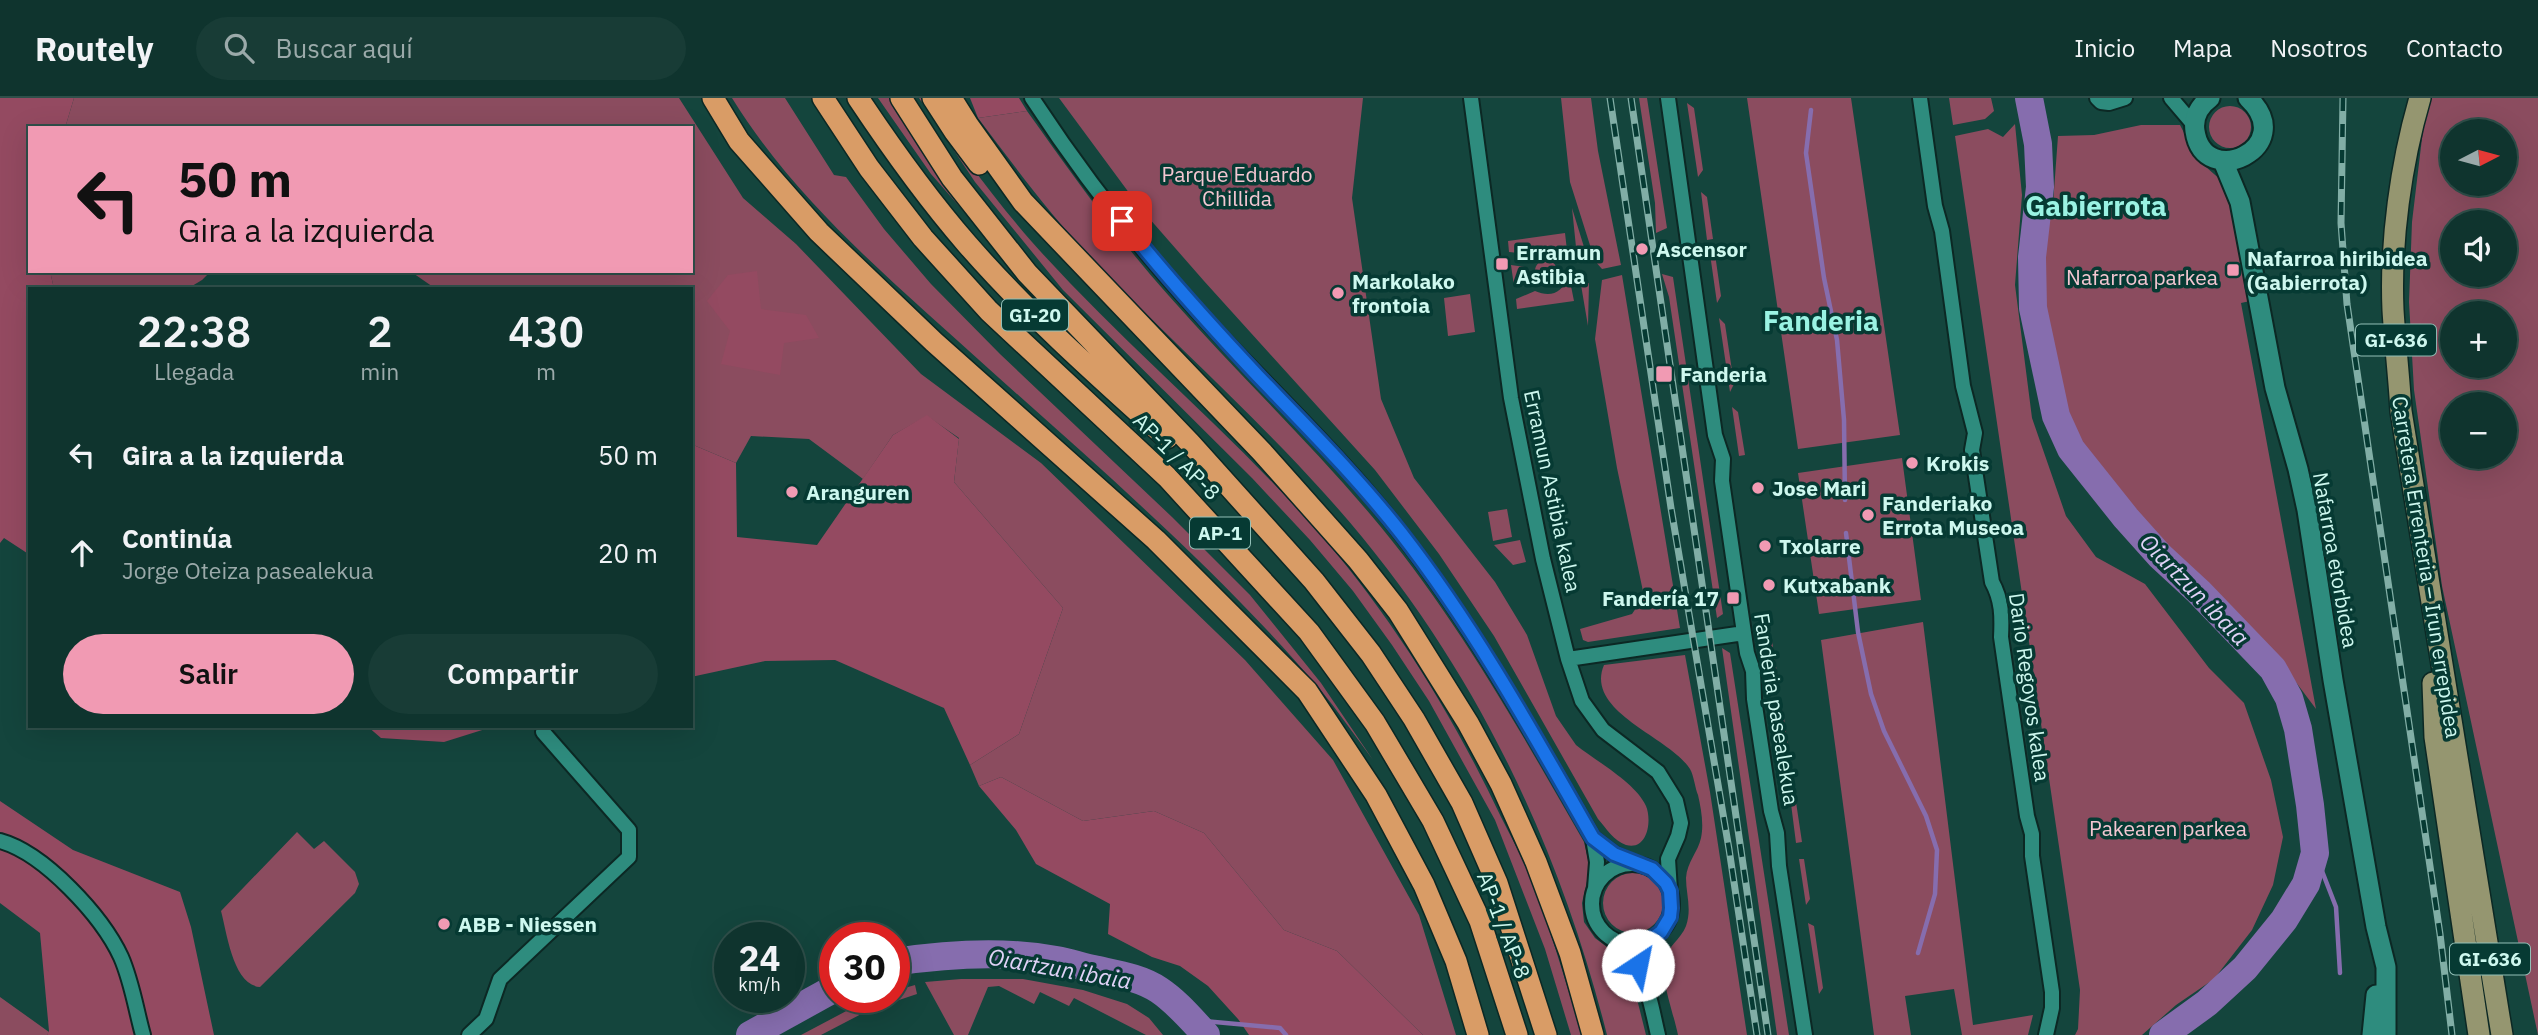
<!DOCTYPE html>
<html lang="es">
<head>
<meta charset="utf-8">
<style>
  :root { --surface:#0f342e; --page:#183c36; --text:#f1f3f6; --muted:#9baaaa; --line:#2f4f4a; --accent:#f19ab3 }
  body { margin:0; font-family:"IBM Plex Sans",sans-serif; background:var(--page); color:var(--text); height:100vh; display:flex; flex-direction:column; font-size:26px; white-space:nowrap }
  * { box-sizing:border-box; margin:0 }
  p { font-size:23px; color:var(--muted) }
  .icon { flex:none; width:38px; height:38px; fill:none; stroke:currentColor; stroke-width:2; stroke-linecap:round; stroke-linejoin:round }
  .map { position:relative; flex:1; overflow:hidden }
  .details { position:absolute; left:28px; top:189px; width:665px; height:441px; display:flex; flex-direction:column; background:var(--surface); border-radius:0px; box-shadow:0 7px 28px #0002,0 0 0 2px var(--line) }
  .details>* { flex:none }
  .banner { position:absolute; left:28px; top:28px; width:665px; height:147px; border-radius:0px; box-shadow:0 7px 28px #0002,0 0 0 2px var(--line); background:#f19ab3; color:#111; overflow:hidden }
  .needle { width:46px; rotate:84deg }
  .controls { position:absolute; left:2440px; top:21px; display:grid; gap:14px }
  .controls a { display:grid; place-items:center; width:77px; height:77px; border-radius:50%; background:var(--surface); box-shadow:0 7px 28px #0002,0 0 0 2px var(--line); font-size:35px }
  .speed { position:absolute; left:714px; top:824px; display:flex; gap:14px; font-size:35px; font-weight:700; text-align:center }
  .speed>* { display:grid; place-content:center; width:91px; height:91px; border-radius:50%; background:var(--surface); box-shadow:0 7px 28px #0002,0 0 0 2px var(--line); line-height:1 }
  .speed small { font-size:18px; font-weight:400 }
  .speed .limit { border:10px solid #d22; background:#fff; color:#111 }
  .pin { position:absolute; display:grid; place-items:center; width:60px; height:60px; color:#fff; margin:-30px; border-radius:14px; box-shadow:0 4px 10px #0006 }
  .me { position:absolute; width:77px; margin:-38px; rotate:34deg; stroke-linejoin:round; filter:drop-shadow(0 0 5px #0008) }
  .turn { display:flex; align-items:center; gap:24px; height:147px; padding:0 35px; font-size:32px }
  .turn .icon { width:91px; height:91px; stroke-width:2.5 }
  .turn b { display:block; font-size:49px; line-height:60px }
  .eta { display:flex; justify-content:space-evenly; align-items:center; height:119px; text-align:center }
  .eta b { font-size:42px; font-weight:600; line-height:49px }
  .action { display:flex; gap:14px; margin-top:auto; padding:14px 35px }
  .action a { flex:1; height:80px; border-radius:42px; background:var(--accent); color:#111; font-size:28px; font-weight:600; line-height:80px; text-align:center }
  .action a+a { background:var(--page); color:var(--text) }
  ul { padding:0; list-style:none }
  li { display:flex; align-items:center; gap:21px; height:98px; padding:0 35px }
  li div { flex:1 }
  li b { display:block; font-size:26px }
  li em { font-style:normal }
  header { display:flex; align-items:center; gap:42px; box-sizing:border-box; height:98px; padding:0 35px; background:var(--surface); border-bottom:2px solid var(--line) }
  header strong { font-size:33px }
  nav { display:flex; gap:38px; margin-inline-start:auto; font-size:24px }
  .search { width:490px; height:63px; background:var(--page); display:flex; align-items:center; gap:18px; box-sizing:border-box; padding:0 24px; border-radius:38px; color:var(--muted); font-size:26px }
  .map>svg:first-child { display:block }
  .green { fill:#8b4c5f; fill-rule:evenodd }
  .forest { fill:#944a61 }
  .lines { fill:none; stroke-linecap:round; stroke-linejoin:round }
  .stream { stroke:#866dae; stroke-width:4.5 }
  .river { stroke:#866dae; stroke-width:28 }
  .street-casing { stroke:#0c2824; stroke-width:18 }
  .secondary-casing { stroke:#0c2824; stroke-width:23 }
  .primary-casing { stroke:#0c2824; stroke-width:24 }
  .highway-casing { stroke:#0c2824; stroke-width:24 }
  .street { stroke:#2e8c7e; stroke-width:14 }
  .secondary { stroke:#2e8c7e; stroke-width:19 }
  .primary { stroke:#959670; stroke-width:21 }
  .highway { stroke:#d99c66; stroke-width:21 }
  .rail-casing { stroke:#81aea6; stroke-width:7 }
  .rail { stroke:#063a33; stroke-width:4.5; stroke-dasharray:13; stroke-linecap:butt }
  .route-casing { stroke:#114b97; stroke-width:18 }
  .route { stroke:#1a73e8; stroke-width:12 }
  .poi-dot { fill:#f19ab3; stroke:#063a33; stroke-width:2.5 }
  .labels { text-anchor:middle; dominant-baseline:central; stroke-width:7; stroke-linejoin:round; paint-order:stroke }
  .shield { fill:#063a33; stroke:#92bfb7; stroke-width:2 }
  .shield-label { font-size:19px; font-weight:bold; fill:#cef8ef }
  .park-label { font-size:21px; fill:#f4c7d2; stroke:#063a33 }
  .poi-label { font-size:21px; font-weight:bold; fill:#cef8ef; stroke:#063a33; text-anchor:start }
  .street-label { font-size:21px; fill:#cef8ef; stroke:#063a33 }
  .water-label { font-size:23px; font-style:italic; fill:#e0d3f8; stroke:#063a33 }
  .district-label { font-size:28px; font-weight:bold; fill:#9af3e3; stroke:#063a33 }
</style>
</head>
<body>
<header>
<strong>Routely</strong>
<div class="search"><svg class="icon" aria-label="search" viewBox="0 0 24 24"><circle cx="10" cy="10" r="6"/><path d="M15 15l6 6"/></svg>Buscar aquí</div>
<nav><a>Inicio</a><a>Mapa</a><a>Nosotros</a><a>Contacto</a></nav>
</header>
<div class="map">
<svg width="2538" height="937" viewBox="0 0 2538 937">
  <rect width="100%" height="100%" fill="#14453d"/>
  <path class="green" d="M 74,0 L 679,0 L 743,100 L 796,146 L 921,276 L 1041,365 L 1245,562 L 1333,662 L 1419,817 L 1456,937 L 1423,937 L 1337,853 L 1284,832 L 1204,735 L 1154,713 L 1083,723 L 1001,679 L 979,688 L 970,667 L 1019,636 L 1063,510 L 954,384 L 959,340 L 927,318 L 893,337 L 863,381 L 809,341 L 751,338 L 736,365 L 691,346 L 691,191 L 436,191 L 410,173 L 691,173 L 691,30 L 65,30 Z
    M 732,0 L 785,0 L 834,77 L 846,79 L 884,131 L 931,186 L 1000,256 L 1172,419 L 1250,497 L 1321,585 L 1373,662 C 1355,638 1338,613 1319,590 C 1220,474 1103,373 989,271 C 897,187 798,107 732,0 Z
    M 878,0 L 889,0 L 926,59 L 973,124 L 931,76 Z
    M 919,0 L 923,0 C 957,50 992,98 1032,144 C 1120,243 1223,327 1311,426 C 1388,512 1452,615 1501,719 C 1511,739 1523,760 1531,782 C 1551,832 1566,885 1582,937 L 1571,937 L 1545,851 L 1495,722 L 1429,603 L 1392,547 L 1353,493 L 1310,442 L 1252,380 L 1063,192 L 975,84 Z
    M 1059,0 L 1363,0 L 1352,100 L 1381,301 L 1414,380 L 1495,484 L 1527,537 L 1556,618 L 1576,647 C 1596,663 1636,685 1646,708 C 1652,722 1648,753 1626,747 C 1614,743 1606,730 1598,721 L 1494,538 L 1439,456 L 1375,372 L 1204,183 L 1141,111 Z
    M 1561,0 L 1591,0 L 1598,53 L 1621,167 L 1602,171 L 1595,163 L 1570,84 Z
    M 1639,0 L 1647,0 L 1667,130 L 1656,135 L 1655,105 Z
    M 1747,0 L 1851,0 L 1900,337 L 1798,351 Z
    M 1949,0 L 1991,0 L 1994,13 L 1985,21 L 1953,27 Z
    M 2432,0 L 2538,0 L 2538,937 L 2442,488 L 2414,292 L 2409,204 L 2412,124 L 2425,15 ZM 2452,33 L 2504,33 L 2504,86 L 2452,86 ZM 2452,124 L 2504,124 L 2504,177 L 2452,177 ZM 2452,215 L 2504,215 L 2504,268 L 2452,268 ZM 2452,306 L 2504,306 L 2504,359 L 2452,359 Z
    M 1687,5 L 1694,10 L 1703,72 L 1698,79 Z
    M2209 29a21 21 0 1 1 42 0a21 21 0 1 1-42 0Z
    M 1027,13 C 1072,76 1117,140 1169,198 C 1234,272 1306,340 1370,416 C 1455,516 1519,631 1584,744 L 1590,770 L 1582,805 L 1584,824 L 1595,840 L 1611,852 L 1631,877 L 1646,937 L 1607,937 C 1556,735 1465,550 1324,395 C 1252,315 1171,243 1096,165 C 1053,121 1016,70 978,20 Z
    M 2015,26 L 2022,97 L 2015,187 L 2032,320 L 2066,418 L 2096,459 L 2145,486 L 2209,570 L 2244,605 L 2271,682 L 2283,739 L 2273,787 L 2252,832 L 2214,881 L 2176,907 L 2142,937 L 2075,937 L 2078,931 L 2080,892 L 1955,38 L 1988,31 L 2003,39 Z
    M 2141,27 L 2180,27 L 2198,62 L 2230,90 L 2250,203 L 2241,205 L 2316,611 L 2277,559 L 2218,498 L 2111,395 L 2068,335 L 2053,286 L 2043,232 L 2038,182 L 2044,144 L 2053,106 L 2058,38 L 2094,37 Z
    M 1701,94 L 1707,99 L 1713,141 L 1707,142 Z
    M 1572,110 L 1584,149 L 1576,149 Z
    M 1565,135 L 1568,161 C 1556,149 1543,144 1528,156 L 1509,154 L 1508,143 Z
    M 1710,156 L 1715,156 L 1721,198 L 1717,205 Z
    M1535 173a11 11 0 1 1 22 0a11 11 0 1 1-22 0Z
    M 1511,167 L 1525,169 L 1526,183 L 1514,188 Z
    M 50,173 L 211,173 L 202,182 L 187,191 L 54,191 Z
    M 1662,176 L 1673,179 L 1723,516 L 1717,520 L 1669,199 Z
    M 1622,177 L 1680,530 L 1588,544 L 1583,542 L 1580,531 L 1632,516 L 1644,498 L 1617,370 L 1595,241 L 1602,182 Z
    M 1569,178 L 1574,203 L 1517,211 L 1516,201 L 1535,193 C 1551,200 1562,195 1569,178 Z
    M 1589,185 L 1588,228 L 1581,187 Z
    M 1470,196 L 1475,234 L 1448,238 L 1444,200 Z
    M 1719,220 L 1725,226 L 1734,286 L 1730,294 Z
    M 1732,309 L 1738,314 L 1745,357 L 1739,358 Z
    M 1902,360 L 1921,502 L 1819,516 L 1798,375 Z
    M 1507,411 L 1512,439 L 1493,443 L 1488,414 Z
    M 1520,442 L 1526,464 L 1513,467 L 1494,447 Z
    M 1923,524 L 1973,927 L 2033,917 L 2028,937 L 1962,937 L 1954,891 L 1905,898 L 1911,937 L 1874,937 L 1821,542 Z
    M 1767,543 L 1772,543 L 1779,587 L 1774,592 Z
    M 1722,550 L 1730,555 L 1789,937 L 1777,937 Z
    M 1685,557 L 1710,694 L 1747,937 L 1678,937 C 1675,921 1660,877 1663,864 C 1667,849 1681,841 1686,828 C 1692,811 1686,796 1686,780 C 1687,764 1698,754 1701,740 C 1704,726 1701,710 1698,697 C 1695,690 1694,678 1690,671 C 1670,639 1584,614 1604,567 Z
    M 1777,610 L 1783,613 L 1792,676 L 1787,681 Z
    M 1790,698 L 1796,704 L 1802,744 L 1796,745 Z
    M 297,734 L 314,751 L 324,743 L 355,774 L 359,786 L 355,795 L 260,889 C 233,887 227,835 221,813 Z
    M 1799,761 L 1804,761 L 1810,801 L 1806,807 Z
    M1603 805a30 30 0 1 1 60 0a30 30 0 1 1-60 0Z
    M 1808,825 L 1814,828 L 1823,890 L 1819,896 Z
    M 961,881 L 1023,881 L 1083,892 L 1127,906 L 1149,920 L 1163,937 L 1146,937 L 1074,900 L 1069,908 L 1040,894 L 1034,906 L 999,888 L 988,889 L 968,937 L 954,937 L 925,884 Z
    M 915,887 L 917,896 L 869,912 L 821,937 L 801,937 L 869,901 L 894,900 L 894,893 Z
    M 0,899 L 49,934 L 47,937 L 0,937 Z"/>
  <path class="forest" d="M 0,0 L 74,0 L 65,30 L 30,30 L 30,173 L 50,173 L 54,191 L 30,191 L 30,457 L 4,440 L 0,445 Z
    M 970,0 L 1019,0 L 1027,13 L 978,20 Z
    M 757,173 L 761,211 L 806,217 L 819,240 L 784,245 L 780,277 L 721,266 L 730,233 L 707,203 L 728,177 Z
    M 927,317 L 959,341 L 954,384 L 1063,510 L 1019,636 L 970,667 L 944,610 L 835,562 L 765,563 L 691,579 L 691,346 L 736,365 L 737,439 L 817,447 L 893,337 Z
    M 367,628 L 495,628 L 444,644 L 381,640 Z
    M 1001,679 L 1083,723 L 1154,713 L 1204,735 L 1284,832 L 1337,853 L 1423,937 L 1249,937 L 1238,921 L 1208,888 L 1180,868 L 1152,859 L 1108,836 L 1110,806 L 1036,766 L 1016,732 L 979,688 Z
    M 0,703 L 73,752 L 180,794 L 191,829 L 214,937 L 47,937 L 49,933 L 40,835 L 0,805 Z"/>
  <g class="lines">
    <path class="stream" d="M 1811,12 L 1806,55 L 1824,180 L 1837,242 L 1844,322 L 1845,402
      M 1846,435 L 1858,534 L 1871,596 L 1884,633 L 1926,718 L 1937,752 L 1935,796 L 1918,855
      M 2315,755 L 2336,809 L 2340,875
      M 1193,922 L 1280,930 L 1286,937"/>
    <path class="river" d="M 2029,0 L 2038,46 L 2040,89 L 2032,159 L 2033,210 L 2056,318 L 2071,351 L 2126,420 L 2160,458 L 2199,494 L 2273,571 L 2289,600 L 2298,631 L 2310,707 L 2315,755 L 2306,786 L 2284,822 L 2245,870 L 2207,905 L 2163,937
      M 894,864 C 947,856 1003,852 1056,862 C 1068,864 1080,868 1093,871 C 1115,876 1140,879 1159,892 C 1177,904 1191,921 1206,937
      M 750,937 L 835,890"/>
    <g class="street-casing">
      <path id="street" d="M 1032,0 C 1079,72 1133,142 1190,205 C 1247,268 1309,326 1364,390 C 1456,497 1523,618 1593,740 L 1597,764 L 1595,790
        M 1471,0 L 1511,300 L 1543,461 L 1568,561 L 1582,603 L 1603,632 L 1658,674 L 1676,703 L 1681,725 L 1678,738 L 1668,761 L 1670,793
        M 1668,0 L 1715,337 L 1723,361 L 1722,383 L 1744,535 L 1747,555 L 1753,573 L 1754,601 L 1771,713 L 1777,735 L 1779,768 L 1805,937
        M 1920,0 L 1935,108 L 1942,133 L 1963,288 L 1975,335 L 1972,352 L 1992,484 C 2002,502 2002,519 2001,539 L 2027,718 L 2032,736 L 2032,758 L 2052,894 L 2052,910 L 2046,937
        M 2097,0 L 2101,4 L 2109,5 L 2125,0
        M 2171,0 L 2194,27
        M 1568,561 L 1744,535
        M 1593,740 L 1614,756 L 1634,765
        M 0,743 C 44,755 102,818 121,859 C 132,884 136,912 143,937
        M1592 806a40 40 0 1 1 80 0a40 40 0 1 1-80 0Z
        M 1618,843 C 1647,872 1649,899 1658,937
        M 469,937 L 486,921 L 500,881 L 629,759 L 629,732 L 543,634"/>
    </g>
    <g class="secondary-casing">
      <path id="secondary" d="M 2210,0 C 2199,8 2193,20 2195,33 C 2204,94 2300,49 2248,0
        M 2223,63 L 2240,104 L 2275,290 L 2298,371 L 2307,412 L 2333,582 L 2376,829 L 2386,869 L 2386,937
        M 2372,937 L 2376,897"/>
    </g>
    <g class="primary-casing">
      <path id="primary" d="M 2420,0 C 2401,65 2390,144 2393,212 C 2395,245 2399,279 2401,313 L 2502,937
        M 2433,585 L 2435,639 L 2479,937"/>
    </g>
    <g class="highway-casing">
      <path id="highway" d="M 713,0 L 739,43 L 819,134 L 934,244 L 1156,442 L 1307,593 L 1376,697 L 1424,787 L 1456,863 L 1478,937
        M 823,0 L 869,70 L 923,140 L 989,213 L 1167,379 L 1309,534 L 1375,625 L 1433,723 L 1480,823 L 1517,937
        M 858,0 C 892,51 927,100 967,146 C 1028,216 1098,278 1167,340
        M 901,0 L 952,80 L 1027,175 L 1190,345 L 1314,483 L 1371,556 L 1414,621 L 1462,705 L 1497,785 L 1546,937
        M 933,0 L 955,34 L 979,66
        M 951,0 L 968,27 L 1023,104 L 1262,354 L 1358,462 L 1398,513 L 1468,625 L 1501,686 L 1536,764 L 1570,855 L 1593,937"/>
    </g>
    <use href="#street" class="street"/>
    <use href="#secondary" class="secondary"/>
    <use href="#primary" class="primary"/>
    <use href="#highway" class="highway"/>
    <g class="rail-casing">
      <path id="rail" d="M 1610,0 L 1671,410 L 1729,751 L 1757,937
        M 1631,0 L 1768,937
        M 2343,0 L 2341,125 L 2347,206 L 2440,836 L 2452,937"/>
    </g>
    <use href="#rail" class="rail"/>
  </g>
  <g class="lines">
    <g class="route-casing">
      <path id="route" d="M 1122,123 C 1165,177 1211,228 1258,278 C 1307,329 1357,379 1401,435 C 1475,530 1533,635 1593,740 L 1614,756 L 1652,771 L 1666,785 L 1670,793 L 1671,810 L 1670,819 L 1661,834 L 1654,839 L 1647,857 L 1643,876 L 1638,867"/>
    </g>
    <use href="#route" class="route"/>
  </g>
  <g class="poi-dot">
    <circle cx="1642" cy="151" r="7"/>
    <rect x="1495" y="159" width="14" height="14" rx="3.5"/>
    <rect x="2226" y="165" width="14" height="14" rx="3.5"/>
    <circle cx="1338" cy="195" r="7"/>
    <rect x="1655" y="267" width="18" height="18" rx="3.5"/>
    <circle cx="1912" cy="365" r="7"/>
    <circle cx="1758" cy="390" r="7"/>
    <circle cx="792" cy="394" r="7"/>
    <circle cx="1868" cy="417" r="7"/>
    <circle cx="1765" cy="448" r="7"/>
    <circle cx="1769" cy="487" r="7"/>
    <rect x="1726" y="493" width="14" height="14" rx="3.5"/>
    <circle cx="444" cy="826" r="7"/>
  </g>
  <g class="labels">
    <g class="shield">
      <rect x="1002" y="201.5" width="66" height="31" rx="5"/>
      <rect x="2356" y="226.5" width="80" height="31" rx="5"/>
      <rect x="1190" y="419.5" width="60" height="31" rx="5"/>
      <rect x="2450" y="845.5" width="80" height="31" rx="5"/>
    </g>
    <g class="shield-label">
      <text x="1035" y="217">GI-20</text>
      <text x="2396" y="242">GI-636</text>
      <text x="1220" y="435">AP-1</text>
      <text x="2490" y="861">GI-636</text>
    </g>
    <g class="park-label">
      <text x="1237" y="76">Parque Eduardo<tspan x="1237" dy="24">Chillida</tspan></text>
      <text x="2142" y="179">Nafarroa parkea</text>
      <text x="2168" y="730">Pakearen parkea</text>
    </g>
    <g class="poi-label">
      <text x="1656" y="151">Ascensor</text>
      <text x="1516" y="154">Erramun<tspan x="1516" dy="24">Astibia</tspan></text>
      <text x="2247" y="160">Nafarroa hiribidea<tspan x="2247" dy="24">(Gabierrota)</tspan></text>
      <text x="1352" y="183">Markolako<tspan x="1352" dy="24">frontoia</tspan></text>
      <text x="1680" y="276">Fanderia</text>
      <text x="1926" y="365">Krokis</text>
      <text x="1772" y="390">Jose Mari</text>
      <text x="806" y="394">Aranguren</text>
      <text x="1882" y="405">Fanderiako<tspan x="1882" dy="24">Errota Museoa</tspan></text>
      <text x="1779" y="448">Txolarre</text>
      <text x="1783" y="487">Kutxabank</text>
      <text x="1719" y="500" text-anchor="end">Fandería 17</text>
      <text x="458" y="826">ABB - Niessen</text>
    </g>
    <g class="street-label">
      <text transform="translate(1177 358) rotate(45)">AP-1 / AP-8</text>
      <text transform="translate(1553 393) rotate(78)">Erramun Astibia kalea</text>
      <text transform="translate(2336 462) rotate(80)">Nafarroa etorbidea</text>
      <text transform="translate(2427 469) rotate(81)">Carretera Errenteria – Irun errepidea</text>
      <text transform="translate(2030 589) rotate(82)">Dario Regoyos kalea</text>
      <text transform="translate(1777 611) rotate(81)">Fanderia pasealekua</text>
      <text transform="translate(1504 827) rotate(69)">AP-1 / AP-8</text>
    </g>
    <g class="water-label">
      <text transform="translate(2195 491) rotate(46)">Oiartzun ibaia</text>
      <text transform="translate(1060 870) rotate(10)">Oiartzun ibaia</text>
    </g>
    <g class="district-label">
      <text x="2096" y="107">Gabierrota</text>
      <text x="1821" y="222">Fanderia</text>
    </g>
  </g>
</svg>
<div class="controls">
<a><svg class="needle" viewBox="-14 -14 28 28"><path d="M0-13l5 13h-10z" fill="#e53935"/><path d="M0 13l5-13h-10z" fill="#9baaaa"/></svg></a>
<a><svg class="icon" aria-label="sound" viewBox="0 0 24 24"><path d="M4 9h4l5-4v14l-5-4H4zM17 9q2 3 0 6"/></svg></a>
<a>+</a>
<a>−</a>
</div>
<div class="speed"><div>24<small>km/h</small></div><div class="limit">30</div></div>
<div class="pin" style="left:1122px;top:123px;background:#d93025"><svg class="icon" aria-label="arrive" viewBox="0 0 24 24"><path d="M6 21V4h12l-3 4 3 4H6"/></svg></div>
<svg class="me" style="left:1638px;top:867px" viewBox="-20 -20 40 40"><circle r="19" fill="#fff"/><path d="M0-13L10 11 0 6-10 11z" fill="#1a73e8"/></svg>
<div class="banner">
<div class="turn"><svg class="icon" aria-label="left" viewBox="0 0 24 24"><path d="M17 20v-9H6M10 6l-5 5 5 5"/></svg><div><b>50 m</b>Gira a la izquierda</div></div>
</div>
<section class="details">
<div class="eta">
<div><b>22:38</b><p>Llegada</p></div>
<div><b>2</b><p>min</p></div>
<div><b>430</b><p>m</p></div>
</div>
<ul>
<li><svg class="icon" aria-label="left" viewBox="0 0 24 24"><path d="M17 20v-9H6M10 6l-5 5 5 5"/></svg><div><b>Gira a la izquierda</b></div><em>50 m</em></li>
<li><svg class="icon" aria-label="ahead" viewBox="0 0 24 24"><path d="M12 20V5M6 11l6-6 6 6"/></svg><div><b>Continúa</b><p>Jorge Oteiza pasealekua</p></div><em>20 m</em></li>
</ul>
<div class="action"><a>Salir</a><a>Compartir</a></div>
</section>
</div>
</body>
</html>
